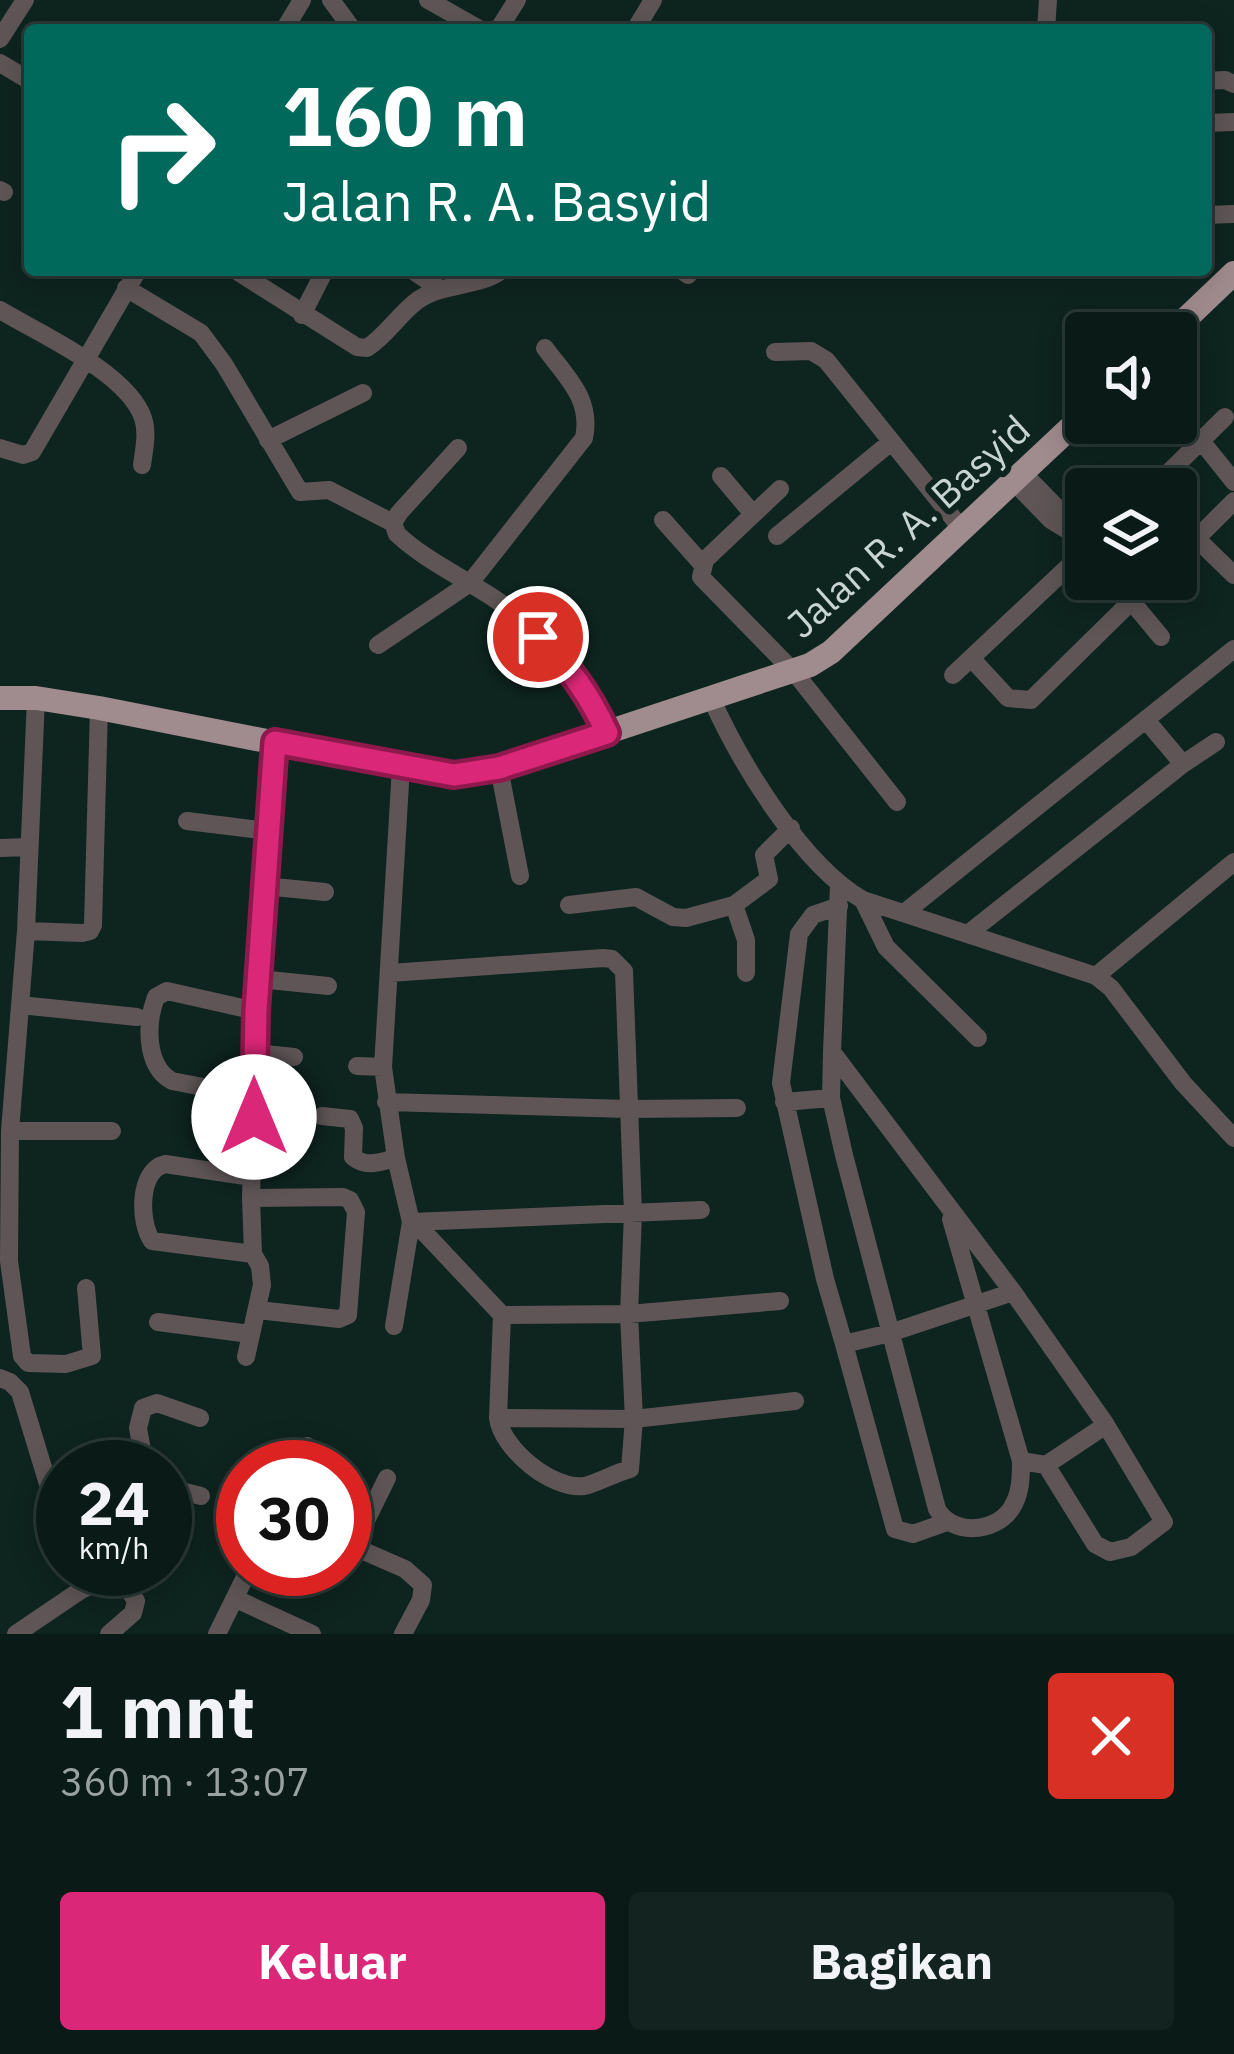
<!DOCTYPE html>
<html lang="id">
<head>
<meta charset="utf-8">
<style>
  :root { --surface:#0a1b17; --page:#132420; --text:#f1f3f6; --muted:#99a1a1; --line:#2a3936; --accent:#db2777 }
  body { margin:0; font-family:"IBM Plex Sans",sans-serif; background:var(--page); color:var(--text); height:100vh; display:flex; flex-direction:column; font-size:45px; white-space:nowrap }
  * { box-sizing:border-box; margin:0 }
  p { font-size:39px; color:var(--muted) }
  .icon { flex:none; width:66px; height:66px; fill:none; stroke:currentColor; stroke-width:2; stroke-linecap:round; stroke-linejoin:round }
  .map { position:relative; height:1634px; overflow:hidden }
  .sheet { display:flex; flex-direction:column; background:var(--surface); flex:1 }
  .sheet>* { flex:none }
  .banner { position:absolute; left:24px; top:24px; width:1188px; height:252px; border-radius:12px; box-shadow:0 6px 30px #0003,0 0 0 3px var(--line); background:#00695c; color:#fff; overflow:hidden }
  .buttons { position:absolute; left:1065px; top:312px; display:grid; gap:24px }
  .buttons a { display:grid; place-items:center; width:132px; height:132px; border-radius:12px; background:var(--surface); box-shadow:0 6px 30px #0003,0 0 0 3px var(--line); font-size:60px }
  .speed { position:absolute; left:36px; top:1440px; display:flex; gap:24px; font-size:60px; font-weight:700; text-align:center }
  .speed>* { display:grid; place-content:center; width:156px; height:156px; border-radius:50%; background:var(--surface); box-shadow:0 6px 30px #0003,0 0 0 3px var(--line); line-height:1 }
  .speed small { font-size:30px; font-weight:400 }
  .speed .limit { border:18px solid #d22; background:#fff; color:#111 }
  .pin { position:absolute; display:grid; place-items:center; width:102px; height:102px; color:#fff; margin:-51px; border:6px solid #fff; border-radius:50%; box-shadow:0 3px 12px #0007 }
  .me { position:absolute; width:132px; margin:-66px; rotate:0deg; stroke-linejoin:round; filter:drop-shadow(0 0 9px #0008) }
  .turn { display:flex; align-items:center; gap:42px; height:252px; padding:0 60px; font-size:54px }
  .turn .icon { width:156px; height:156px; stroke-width:2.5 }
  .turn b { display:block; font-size:84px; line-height:102px }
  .round { display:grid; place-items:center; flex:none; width:126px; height:126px; border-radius:12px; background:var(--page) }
  .overview { display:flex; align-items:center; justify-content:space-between; height:204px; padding:0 60px }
  h1 { font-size:72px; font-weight:700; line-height:90px }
  .primary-button { display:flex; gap:24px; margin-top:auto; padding:24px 60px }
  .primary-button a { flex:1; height:138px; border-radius:12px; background:var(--accent); color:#fff; font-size:48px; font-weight:700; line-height:138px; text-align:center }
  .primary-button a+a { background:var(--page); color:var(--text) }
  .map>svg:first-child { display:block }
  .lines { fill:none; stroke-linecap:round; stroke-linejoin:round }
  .minor { stroke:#5f5557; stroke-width:18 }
  .major { stroke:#a08b8f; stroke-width:24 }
  .route-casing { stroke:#8e194d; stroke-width:30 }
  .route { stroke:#db2777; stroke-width:21 }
  .labels { text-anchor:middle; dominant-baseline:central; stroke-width:12; stroke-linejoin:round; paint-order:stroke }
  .street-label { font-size:39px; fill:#c8d5d1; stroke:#0e241f }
</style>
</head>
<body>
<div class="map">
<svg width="1234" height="1634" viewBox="0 0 1234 1634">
  <rect width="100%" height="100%" fill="#0e241f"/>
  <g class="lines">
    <path class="minor" d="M 331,0 L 353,30
      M 428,0 L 481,30
      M 284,30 L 302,0
      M 498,30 L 517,0
      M 635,30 L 653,0
      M 1046,30 L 1048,0
      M 0,39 L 25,0
      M 0,63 L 30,81
      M 1206,81 L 1225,80 L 1234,84
      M 1206,123 L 1234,122
      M 0,190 L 4,192
      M 1206,215 L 1234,214
      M 235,270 L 357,347 L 367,348 C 387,335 399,314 418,300 C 444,282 478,288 502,270
      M 412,270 L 440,289
      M 681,270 L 688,275
      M 126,288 L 201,333 L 224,364 L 300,492 L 329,490 L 393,523
      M 0,310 C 40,334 128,373 143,418 C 148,433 144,450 142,465
      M 302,315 L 325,270
      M 775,352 L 811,351 L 826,360 L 961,528
      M 268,440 L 363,393
      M 1202,442 L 1234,482
      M 0,448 L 23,455 L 32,452 L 138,270
      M 458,448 L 399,513 L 393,523 L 397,534 C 425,560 460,576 492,597 C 542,630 581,678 606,733
      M 1022,472 L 1061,512 L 1086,548
      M 721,476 L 753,514
      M 1013,481 L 1051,520 L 1069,531
      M 780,489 L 705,560 L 701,577 L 795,673 L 897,802
      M 1152,489 L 1225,417
      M 663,520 L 703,565
      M 777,536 L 891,442
      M 1197,539 L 1234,575
      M 1176,559 L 1234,501
      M 1113,579 L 1161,637
      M 378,645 L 470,583 L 584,438 C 592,399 567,378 545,348
      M 972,659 L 1008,698 L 1031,700 L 1154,579
      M 953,675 L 1086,550
      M 36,698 L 26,931 L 10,1131 L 9,1261 L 22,1356 L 28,1363 L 66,1364 L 92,1356 L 86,1288
      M 712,700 C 741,764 802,865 863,900 L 1096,976 L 1111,988 L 1183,1083 L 1234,1138
      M 1146,720 L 1183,764 L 1216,742
      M 499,768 L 520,876
      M 187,821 L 268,831
      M 0,848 L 28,847
      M 264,886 L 325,892
      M 839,886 L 832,1052 L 1013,1292 L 1106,1425 L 1164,1522 L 1131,1547 L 1110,1552 L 1095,1544 L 1046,1465
      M 863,900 L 886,947 L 978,1038
      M 569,905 L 636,897 L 673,917 L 686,918 L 734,905 L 769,879 L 764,855 L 791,828
      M 734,905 L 746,940 L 746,973
      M 839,906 L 813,915 L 799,934 L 781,1083 L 825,1279 L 844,1344
      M 904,913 L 1234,649
      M 26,931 L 82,933 L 90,931 L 93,925 L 99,708
      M 969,933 L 1183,764
      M 390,973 L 603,958 L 612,959 L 624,971 L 633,1213 L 629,1314 L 634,1419 L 630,1469 C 615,1473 595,1484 584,1486 C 552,1490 502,1449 498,1418 L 502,1315 L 422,1230 L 419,1222
      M 1096,976 L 1234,862
      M 259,979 L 328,986
      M 20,1005 L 137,1017
      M 832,1052 L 831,1098 L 844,1155 L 937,1509 C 951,1535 994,1534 1011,1509 C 1021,1494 1021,1478 1021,1461
      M 255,1053 L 294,1057
      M 357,1066 L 383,1067
      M 254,1097 L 172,1081 C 145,1066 146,1023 156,997 L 167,991 L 256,1011
      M 386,1102 L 628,1109 L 737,1108
      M 784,1102 L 831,1098
      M 322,1116 L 350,1119 L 354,1128 L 353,1157 C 366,1168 380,1162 396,1158
      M 10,1131 L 112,1131
      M 252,1177 L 165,1164 C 138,1171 139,1222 152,1241 L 253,1254
      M 251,1198 L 343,1197 L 350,1200 L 356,1212 L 348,1315 L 339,1319 L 258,1310
      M 951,1219 L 1021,1461 L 1046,1465 L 1106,1425
      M 411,1222 L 701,1210
      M 502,1315 L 629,1314 L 780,1301
      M 158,1322 L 250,1334
      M 394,1326 L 411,1222 L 396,1158 L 383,1067 L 401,767
      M 246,1357 L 262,1285 L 260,1266 L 253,1254 L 251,1198 L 256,1011 L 275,742
      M 0,1378 L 10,1382 L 20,1392 L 63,1533
      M 498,1418 L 634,1419 L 795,1401
      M 145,1467 L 138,1428 L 143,1408 L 157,1403 L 200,1418
      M 296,1467 L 307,1446
      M 165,1487 L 201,1496
      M 944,1523 L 913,1534 L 895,1529 L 844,1344 L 890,1333 L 1013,1292
      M 345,1543 L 405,1569 L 423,1585 L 421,1600 L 403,1634
      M 353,1547 L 387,1478
      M 81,1590 L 115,1575 L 121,1577 L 136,1601 L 133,1613 L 109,1634
      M 236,1599 L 312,1634
      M 16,1634 L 81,1590 L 73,1569
      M 217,1634 L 249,1569"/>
    <path class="major" d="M 1171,333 L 1234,273
      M 0,698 L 36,698 L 99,708 L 429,773 L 454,775 L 499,768 L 810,665 L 831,652 L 1086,413"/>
  </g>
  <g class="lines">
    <g class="route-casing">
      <path id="route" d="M 254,1117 L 256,1011 L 275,742 L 454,775 L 499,768 L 607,733 C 590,696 568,664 538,637"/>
    </g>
    <use href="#route" class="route"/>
  </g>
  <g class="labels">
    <g class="street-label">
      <text transform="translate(908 526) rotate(-42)">Jalan R. A. Basyid</text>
    </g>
  </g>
</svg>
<div class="buttons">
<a><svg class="icon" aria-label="sound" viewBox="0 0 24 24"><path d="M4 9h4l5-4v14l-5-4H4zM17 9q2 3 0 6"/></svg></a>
<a><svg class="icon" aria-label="layers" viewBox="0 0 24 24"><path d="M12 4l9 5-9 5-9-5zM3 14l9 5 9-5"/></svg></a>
</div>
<div class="speed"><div>24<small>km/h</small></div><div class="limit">30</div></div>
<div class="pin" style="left:538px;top:637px;background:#d93025"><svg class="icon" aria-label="arrive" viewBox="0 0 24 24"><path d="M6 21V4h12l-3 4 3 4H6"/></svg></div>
<svg class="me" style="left:254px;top:1117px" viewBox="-20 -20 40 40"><circle r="19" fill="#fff"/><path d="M0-13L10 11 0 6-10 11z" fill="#db2777"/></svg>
<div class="banner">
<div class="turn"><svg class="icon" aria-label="right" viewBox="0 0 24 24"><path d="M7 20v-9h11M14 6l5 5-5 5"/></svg><div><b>160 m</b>Jalan R. A. Basyid</div></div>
</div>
</div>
<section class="sheet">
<div class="overview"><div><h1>1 mnt</h1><p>360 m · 13:07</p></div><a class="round" style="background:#d93025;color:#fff"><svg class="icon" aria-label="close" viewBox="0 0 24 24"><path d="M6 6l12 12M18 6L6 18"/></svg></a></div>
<div class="primary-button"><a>Keluar</a><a>Bagikan</a></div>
</section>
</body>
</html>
